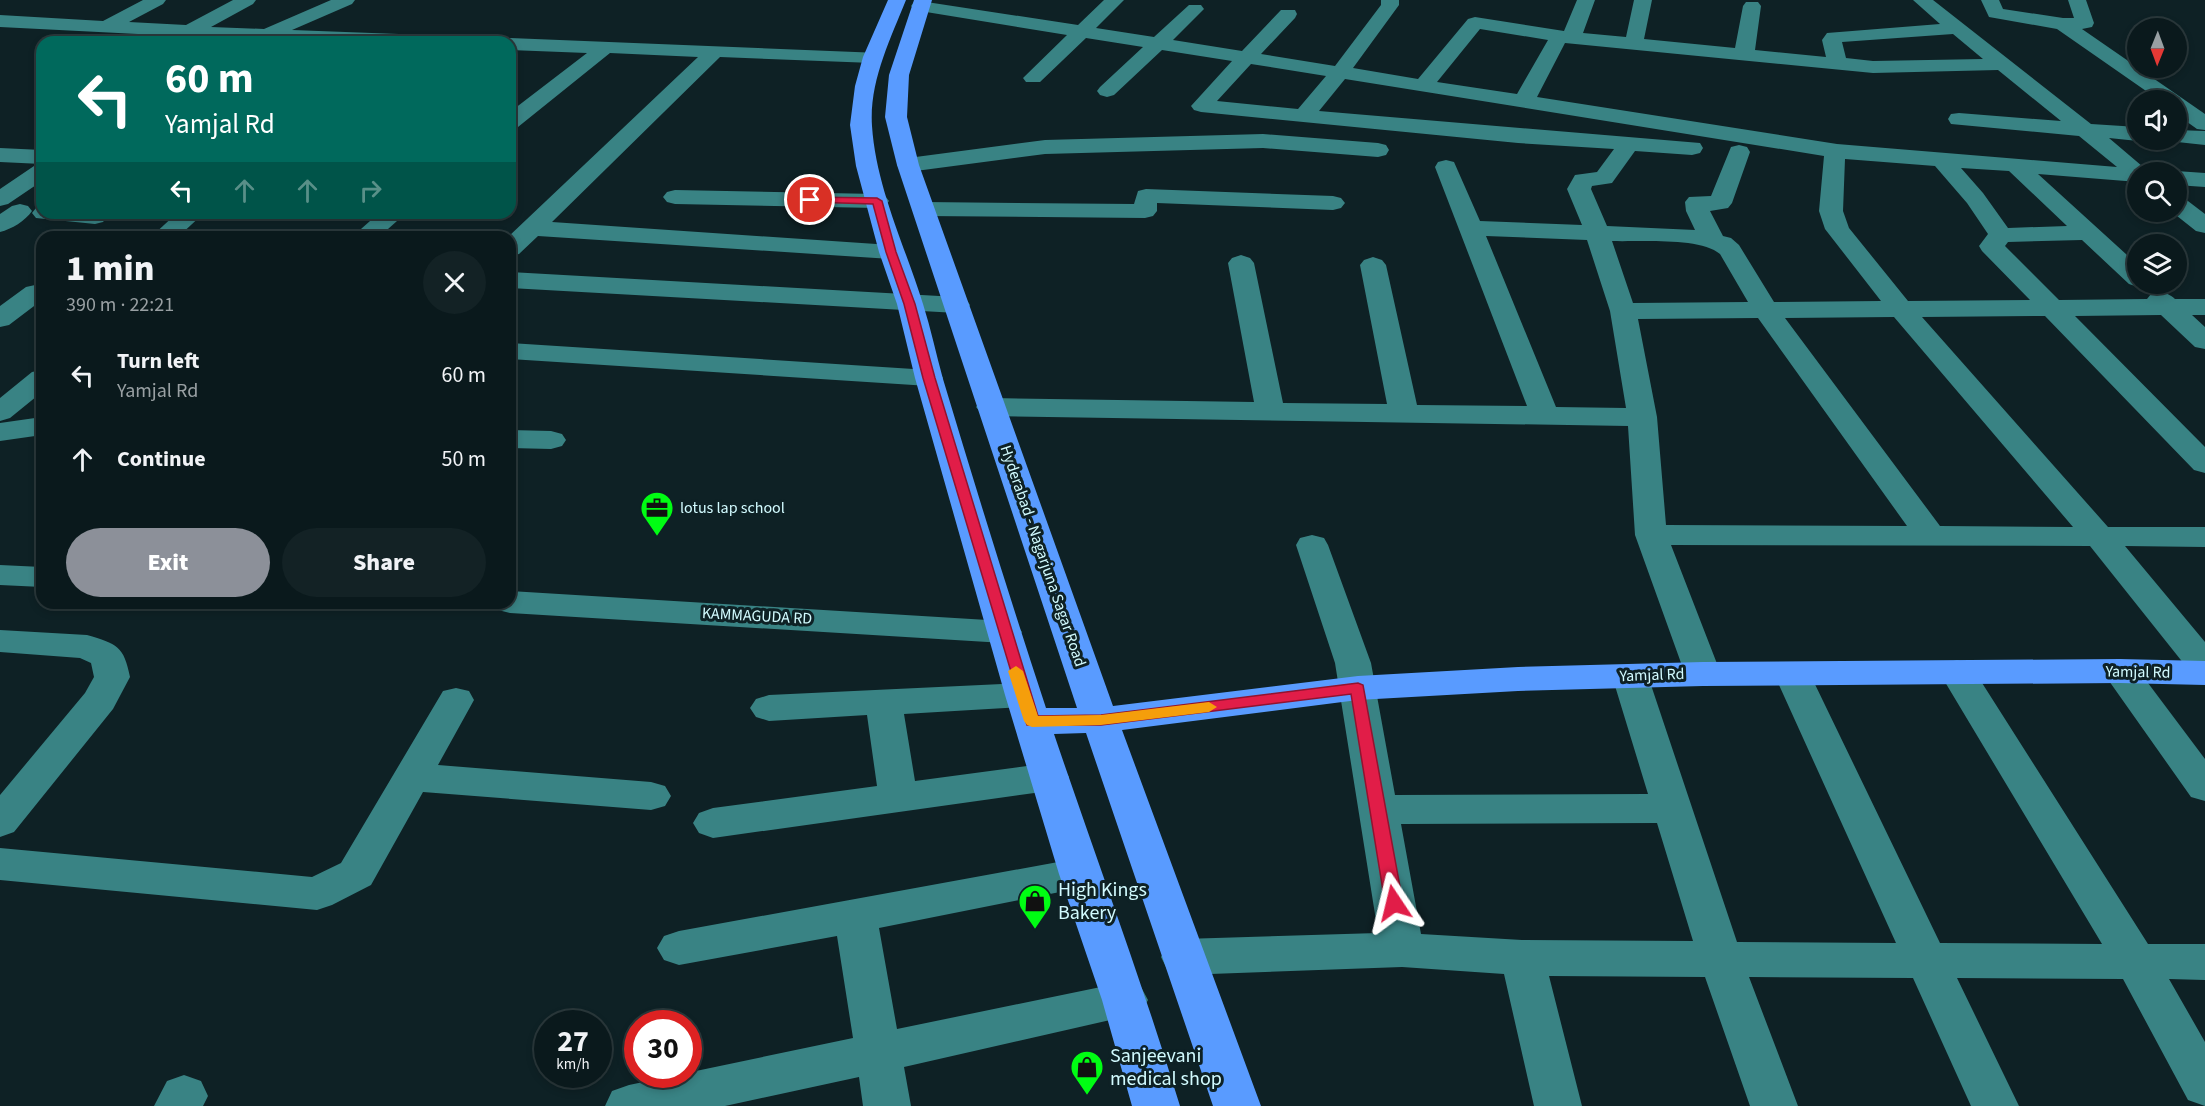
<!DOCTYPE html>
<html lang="en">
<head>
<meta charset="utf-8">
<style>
  :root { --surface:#0a191c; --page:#132225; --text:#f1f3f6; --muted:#99a0a3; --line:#2a383b; --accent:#8c9099 }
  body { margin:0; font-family:"Source Sans 3",sans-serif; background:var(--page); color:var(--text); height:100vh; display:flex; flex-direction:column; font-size:22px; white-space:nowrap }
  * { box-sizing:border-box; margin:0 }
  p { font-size:20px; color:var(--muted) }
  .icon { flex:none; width:33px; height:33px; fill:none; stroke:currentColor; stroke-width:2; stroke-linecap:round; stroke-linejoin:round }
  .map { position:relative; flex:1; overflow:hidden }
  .details { position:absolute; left:36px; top:231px; width:480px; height:378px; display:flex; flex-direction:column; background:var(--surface); border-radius:18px; box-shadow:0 3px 9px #0003,0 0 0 2px var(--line) }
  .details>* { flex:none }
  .guide { position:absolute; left:36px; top:36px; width:480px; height:183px; border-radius:18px; box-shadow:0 3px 9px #0003,0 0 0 2px var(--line); background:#00695c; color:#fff; overflow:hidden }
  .needle { width:39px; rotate:181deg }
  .fabs { position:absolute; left:2127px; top:18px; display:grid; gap:12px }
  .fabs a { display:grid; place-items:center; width:60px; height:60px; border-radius:50%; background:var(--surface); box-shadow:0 3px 9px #0003,0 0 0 2px var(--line); font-size:30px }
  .speed { position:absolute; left:534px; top:1010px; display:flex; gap:12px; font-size:30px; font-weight:700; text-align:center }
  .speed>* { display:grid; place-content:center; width:78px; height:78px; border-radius:50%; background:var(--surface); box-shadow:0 3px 9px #0003,0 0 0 2px var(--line); line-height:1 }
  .speed small { font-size:15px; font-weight:400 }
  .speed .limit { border:9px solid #d22; background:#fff; color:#111 }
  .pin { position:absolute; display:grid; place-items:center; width:51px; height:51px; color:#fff; margin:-26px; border:3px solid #fff; border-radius:50%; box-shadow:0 2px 6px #0007 }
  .me { position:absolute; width:66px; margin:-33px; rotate:350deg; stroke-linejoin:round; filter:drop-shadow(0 0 4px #0008) }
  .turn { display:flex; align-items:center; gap:21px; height:126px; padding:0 30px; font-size:27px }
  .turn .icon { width:78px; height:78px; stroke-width:2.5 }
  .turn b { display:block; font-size:42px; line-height:51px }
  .lanes { display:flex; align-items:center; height:57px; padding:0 30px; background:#0003; justify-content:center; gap:30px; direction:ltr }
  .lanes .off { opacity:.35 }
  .round { display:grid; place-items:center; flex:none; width:63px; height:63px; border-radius:32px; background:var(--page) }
  .overview { display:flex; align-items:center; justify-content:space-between; height:102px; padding:0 30px }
  h1 { font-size:36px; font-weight:800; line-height:45px }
  .button { display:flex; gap:12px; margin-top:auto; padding:12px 30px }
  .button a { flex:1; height:69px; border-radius:36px; background:var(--accent); color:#fff; font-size:24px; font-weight:800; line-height:69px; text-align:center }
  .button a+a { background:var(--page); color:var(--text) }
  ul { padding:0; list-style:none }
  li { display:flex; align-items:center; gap:18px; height:84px; padding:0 30px }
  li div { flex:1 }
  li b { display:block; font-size:22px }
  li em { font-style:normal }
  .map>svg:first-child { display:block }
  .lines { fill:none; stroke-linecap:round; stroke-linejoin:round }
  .minor { fill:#398384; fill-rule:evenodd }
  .major { fill:#599bff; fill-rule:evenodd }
  .route { fill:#e11d48; stroke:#92132f; stroke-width:1.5 }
  .slow { fill:#f59e0b }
  .labels { text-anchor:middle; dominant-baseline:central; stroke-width:6; stroke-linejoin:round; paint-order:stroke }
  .poi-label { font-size:16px; fill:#d2fbff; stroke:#0e2125; text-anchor:start }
  .street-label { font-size:16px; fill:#d2fbff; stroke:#0e2125 }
  .near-poi-label { font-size:20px; fill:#d2fbff; stroke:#0e2125; text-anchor:start }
</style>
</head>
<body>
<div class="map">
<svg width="2205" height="1106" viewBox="0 0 2205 1106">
  <rect width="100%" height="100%" fill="#0e2125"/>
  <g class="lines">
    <path class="minor" d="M 143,0 L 166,0 L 163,4 L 129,22 L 186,25 L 233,0 L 256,0 L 253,4 L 211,27 L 264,29 L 331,0 L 355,0 L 352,4 L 292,30 L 452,36 L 459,38 L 462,42 L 298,42 L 0,27 L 0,15 L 103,21 Z
      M 1104,0 L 1124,0 L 1096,28 L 1154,37 L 1189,5 L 1201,5 L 1204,9 L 1173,40 L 1242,51 L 1281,10 L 1295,10 L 1297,14 L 1295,18 L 1261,54 L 1335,66 L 1381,5 L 1381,0 L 1399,0 L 1399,5 L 1353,68 L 1418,79 L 1468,19 L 1475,17 L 1564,31 L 1577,0 L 1595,0 L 1583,33 L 1626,37 L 1634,0 L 1652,0 L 1644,39 L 1735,48 L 1743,6 L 1746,2 L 1758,2 L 1761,6 L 1755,50 L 1826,57 L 1822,40 L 1827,33 L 1940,24 L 1913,0 L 1933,0 L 2091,124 L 2138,127 L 2138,140 L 2142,140 L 2138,141 L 2109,138 L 2149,172 L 2138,172 L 2138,182 L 2038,174 L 2138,265 L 2138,284 L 2147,284 L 2138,287 L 2129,284 L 2082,240 L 2008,242 L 2005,246 L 2059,300 L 2147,299 L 2151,294 C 2161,292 2167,292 2175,299 L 2205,299 L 2205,315 L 2192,315 L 2205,327 L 2205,349 L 2195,347 L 2161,315 L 2075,316 L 2205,447 L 2205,473 L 2194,470 L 2045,316 L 1922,317 L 2108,527 L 2205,527 L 2205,547 L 2125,546 L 2205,642 L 2205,678 L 2192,674 L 2090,546 L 1671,545 L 1721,674 L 1716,682 L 1703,686 L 1690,682 L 1685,674 L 1635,535 L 1628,426 L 991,416 L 981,413 L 976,407 L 981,401 L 991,398 L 1254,402 L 1228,263 L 1232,258 L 1241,255 L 1250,258 L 1254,263 L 1283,403 L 1387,404 L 1360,265 L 1364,260 L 1373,257 L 1382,260 L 1386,265 L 1417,405 L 1527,406 L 1435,167 L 1438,162 L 1446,160 L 1454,162 L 1480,221 L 1582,225 L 1567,189 L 1575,175 L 1597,172 L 1614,149 L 1518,143 L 1201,112 L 1194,110 L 1191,106 L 1232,61 L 1162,50 L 1114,95 L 1107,97 L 1100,95 L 1097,91 L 1100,87 L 1143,47 L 1086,38 L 1040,82 L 1026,82 L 1023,78 L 1067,35 L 920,11 L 914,10 L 911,6 L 914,2 L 920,1 L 1078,25 ZM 1480,29 L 1548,40 L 1517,94 L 1437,82 ZM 1953,34 L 1983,59 L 1873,61 L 1846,58 L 1842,42 ZM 1565,43 L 1873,73 L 1998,70 L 2061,121 L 1959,113 L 1951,114 L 1948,119 L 1951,124 L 2079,136 L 2117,167 L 1837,144 L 1537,97 ZM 1251,64 L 1326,76 L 1298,109 L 1217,101 ZM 1345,79 L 1824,156 L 1819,211 L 1825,229 L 1881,301 L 1774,302 L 1739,245 L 1731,238 L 1723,236 L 1710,211 L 1728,208 L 1732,203 L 1750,152 L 1747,147 L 1739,145 L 1731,147 L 1711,196 L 1689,197 L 1685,202 L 1686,211 L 1695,230 L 1607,226 L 1591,189 L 1592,186 L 1612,183 L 1635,151 L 1692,155 L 1700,153 L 1703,148 L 1700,143 L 1319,111 ZM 1845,159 L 1935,166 L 1967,203 L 1988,234 L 1979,246 L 1982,251 L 2030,300 L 1908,301 L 1849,228 L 1843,211 ZM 1961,168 L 2009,171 L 2067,226 L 2008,228 L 1983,193 ZM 1486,236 L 1587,240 L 1610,311 L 1626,408 L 1556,407 ZM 1612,241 C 1639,242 1700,237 1720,254 L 1748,302 L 1633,303 ZM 1894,317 L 2073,527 L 1940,526 L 1785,318 ZM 1758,318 L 1907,526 L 1666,525 L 1657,417 L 1638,319 Z
      M 1981,0 L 1999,0 L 2003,9 L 2063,18 L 2074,18 L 2068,0 L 2086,0 L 2094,23 L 2092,27 L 2082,29 L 2205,114 L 2205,130 L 2197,129 L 2176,114 L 2176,100 L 2159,100 L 2057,29 L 1989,17 Z
      M 510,38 L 880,53 L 883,57 L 880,61 L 873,63 L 720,57 L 552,222 L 891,245 L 900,247 L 903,252 L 900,257 L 891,259 L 538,236 L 519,254 L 510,256 L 508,237 L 698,57 L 610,53 L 518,127 L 510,128 L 510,112 L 587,53 L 510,50 L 510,42 L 502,42 Z
      M 2176,130 L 2205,131 L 2205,145 L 2168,141 L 2176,140 Z
      M 1263,134 L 1378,143 L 1386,145 L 1389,150 L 1386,155 L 1378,157 L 1263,148 L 1045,154 L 908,172 L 900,170 L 897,165 L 900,160 L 908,158 L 1045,140 Z
      M 0,148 L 42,150 L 42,164 L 0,162 Z
      M 42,164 L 42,181 L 8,204 L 0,206 L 0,189 L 34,166 Z
      M 2176,171 L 2205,173 L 2205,187 L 2176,185 L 2176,172 L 2170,172 Z
      M 1146,189 L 1333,196 L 1341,198 L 1345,203 L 1341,208 L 1333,210 L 1157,203 L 1157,211 L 1153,216 L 1145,218 L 924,216 L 916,214 L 912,209 L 916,204 L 924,202 L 1134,204 L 1138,191 Z
      M 675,190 L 877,194 L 885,196 L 889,201 L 885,206 L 877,208 L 675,204 L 667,202 L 663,197 L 667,192 Z
      M 2176,196 L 2184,198 L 2205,214 L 2205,233 L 2196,231 L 2172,212 L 2176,212 Z
      M 20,204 L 28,206 L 32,211 C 25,221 12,229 0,232 L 0,214 L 12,206 Z
      M 42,206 L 42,213 L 104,213 L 107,217 L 103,222 L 95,224 L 36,218 L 32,213 L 36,208 Z
      M 177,213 L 204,213 L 178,237 L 151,237 Z
      M 379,213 L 406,213 L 379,237 L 352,237 Z
      M 510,272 L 957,297 L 966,299 L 970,305 L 966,311 L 957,313 L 510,288 Z
      M 35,285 L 42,287 L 42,300 L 9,325 L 0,327 L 0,306 L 26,287 Z
      M 510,343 L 929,370 L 939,372 L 943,378 L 939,384 L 929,386 L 510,359 Z
      M 42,370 L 42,392 L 10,418 L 0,421 L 0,398 L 32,372 Z
      M 42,417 L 42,435 L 0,441 L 0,423 Z
      M 510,430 L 551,431 L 562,434 L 566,440 L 562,446 L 551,449 L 510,448 Z
      M 1312,535 L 1324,538 L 1328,545 L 1371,663 L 1395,795 L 1648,794 L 1612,676 L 1617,667 L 1630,664 L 1643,667 L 1648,676 L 1737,942 L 1896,943 L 1774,674 L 1779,666 L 1792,662 L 1805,666 L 1810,674 L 1940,943 L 2102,944 L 1939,672 L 1944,664 L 1957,660 L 1970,664 L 2148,944 L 2205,944 L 2205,980 L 2169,979 L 2205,1042 L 2205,1106 L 2188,1100 L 2123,979 L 1957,978 L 2019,1106 L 1971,1106 L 1913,978 L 1749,977 L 1798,1106 L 1750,1106 L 1705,977 L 1549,976 L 1582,1106 L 1534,1106 L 1504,974 L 1402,967 L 1183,975 L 1167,969 L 1161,957 L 1167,945 L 1183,939 L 1378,933 L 1335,663 L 1296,545 L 1300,538 ZM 1657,823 L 1693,941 L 1522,940 L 1421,934 L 1401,824 Z
      M 0,565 L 42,567 L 42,587 L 0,585 Z
      M 510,591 L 1004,621 L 1016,624 L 1022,632 L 1016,640 L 1004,643 L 510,613 L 498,610 L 494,603 L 510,603 Z
      M 0,630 L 87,635 C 117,644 124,646 130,677 L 113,709 L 14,832 L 0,837 L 0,795 L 85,693 L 94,677 L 91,663 L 80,658 L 0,652 Z
      M 2120,659 L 2133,663 L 2205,759 L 2205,801 L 2191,797 L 2102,671 L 2107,663 Z
      M 1023,683 L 1036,686 L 1041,695 L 1036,704 L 1023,707 L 904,714 L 915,781 L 1049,763 L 1063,767 L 1069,777 L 1063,787 L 1049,791 L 713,838 L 699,833 L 693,823 L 699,813 L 713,808 L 877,786 L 867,715 L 769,721 L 756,717 L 750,708 L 756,699 L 769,695 Z
      M 456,688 L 469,691 L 474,700 L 438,765 L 651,782 L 665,786 L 671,796 L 665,806 L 651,810 L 423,792 L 371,885 L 332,905 L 317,910 L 0,880 L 0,848 L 312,877 L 341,863 L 443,691 Z
      M 1080,858 L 1095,863 L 1101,874 L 1095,885 L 879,928 L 897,1029 L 1125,982 L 1141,987 L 1148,1000 L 1141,1013 L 904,1067 L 911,1106 L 863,1106 L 859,1077 L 725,1106 L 605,1106 L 612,1091 L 629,1085 L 853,1038 L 837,936 L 679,965 L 664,960 L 657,948 L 664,936 L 679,931 Z
      M 184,1075 L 201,1081 L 208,1096 L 203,1106 L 154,1106 L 167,1081 Z"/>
    <path class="major" d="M 888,0 L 906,0 C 890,40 869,82 872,126 C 876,187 905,246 923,304 C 931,329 936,354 943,379 C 976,489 1010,599 1046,708 L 1077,708 L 897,165 L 885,117 L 889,75 L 914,0 L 932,0 L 909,75 L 907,117 L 919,165 L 1113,706 L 1358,676 L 1518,667 L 1703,662 L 2120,659 L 2205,661 L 2205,685 L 2120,683 L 1703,686 L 1518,691 L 1358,700 L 1122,730 L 1261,1106 L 1213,1106 L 1086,733 L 1054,734 C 1096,858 1142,981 1180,1106 L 1132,1106 L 1102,1000 L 1059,874 L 1005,695 L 915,378 L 897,304 L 879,252 L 856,166 L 850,125 L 855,86 L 863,57 Z"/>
  </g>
  <path class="route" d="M 806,197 L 877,198 L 882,201 L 896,252 L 915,304 L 935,378 L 1038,716 L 1101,715 L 1358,683 L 1363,685 L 1403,903 L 1400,908 L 1394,910 L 1388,908 L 1385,903 L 1351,694 L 1101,725 L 1027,725 L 923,378 L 904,304 L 886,252 L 873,204 L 810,202 L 805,200 Z"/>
  <path class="slow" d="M 1016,666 L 1023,671 L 1038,716 L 1101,715 L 1209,702 L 1217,707 L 1209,712 L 1101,725 L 1032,727 L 1027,725 L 1024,721 L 1008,671 Z"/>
  <defs>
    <g id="office-pin" transform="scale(1.725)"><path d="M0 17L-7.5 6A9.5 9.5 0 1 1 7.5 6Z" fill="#00fd13" stroke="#0e2125"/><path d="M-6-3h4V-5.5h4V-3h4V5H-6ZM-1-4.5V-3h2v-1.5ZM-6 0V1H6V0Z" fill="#111"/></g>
    <g id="shop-pin" transform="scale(1.725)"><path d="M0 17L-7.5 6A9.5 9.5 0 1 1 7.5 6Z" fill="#00fd13" stroke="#0e2125"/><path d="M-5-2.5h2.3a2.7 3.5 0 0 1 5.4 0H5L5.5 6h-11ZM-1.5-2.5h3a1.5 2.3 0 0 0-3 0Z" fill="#111"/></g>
  </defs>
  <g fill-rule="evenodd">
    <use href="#office-pin" x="657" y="508"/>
    <use href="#shop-pin" x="1035" y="901"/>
    <use href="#shop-pin" x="1087" y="1067"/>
  </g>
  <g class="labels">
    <g class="poi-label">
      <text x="680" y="508">lotus lap school</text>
    </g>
    <g class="street-label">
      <text transform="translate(1043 556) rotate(71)">Hyderabad - Nagarjuna Sagar Road</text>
      <text transform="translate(757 616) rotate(3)">KAMMAGUDA RD</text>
      <text transform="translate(2138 672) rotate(1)">Yamjal Rd</text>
      <text transform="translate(1652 675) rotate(-2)">Yamjal Rd</text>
    </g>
    <g class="near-poi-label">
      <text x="1058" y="890">High Kings<tspan x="1058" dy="23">Bakery</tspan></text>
      <text x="1110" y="1056">Sanjeevani<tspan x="1110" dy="23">medical shop</tspan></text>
    </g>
  </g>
</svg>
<div class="fabs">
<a><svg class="needle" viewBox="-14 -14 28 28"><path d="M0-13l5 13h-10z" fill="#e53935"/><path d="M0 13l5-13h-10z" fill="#99a0a3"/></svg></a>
<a><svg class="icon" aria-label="sound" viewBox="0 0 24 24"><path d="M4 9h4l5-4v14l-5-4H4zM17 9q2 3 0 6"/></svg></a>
<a><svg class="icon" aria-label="search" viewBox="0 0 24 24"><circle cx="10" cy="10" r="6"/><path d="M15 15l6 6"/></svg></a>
<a><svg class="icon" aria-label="layers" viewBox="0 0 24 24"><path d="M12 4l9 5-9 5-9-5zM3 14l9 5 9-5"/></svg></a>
</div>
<div class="speed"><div>27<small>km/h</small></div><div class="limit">30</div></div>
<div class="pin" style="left:810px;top:200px;background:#d93025"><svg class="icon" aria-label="arrive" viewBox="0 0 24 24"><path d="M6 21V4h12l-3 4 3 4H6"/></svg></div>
<svg class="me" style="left:1394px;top:903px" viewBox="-20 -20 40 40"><path d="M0-17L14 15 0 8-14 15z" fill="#e11d48" stroke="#fff" stroke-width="4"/></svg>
<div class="guide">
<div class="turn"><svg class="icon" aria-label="left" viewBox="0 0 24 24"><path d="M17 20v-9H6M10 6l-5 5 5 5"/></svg><div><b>60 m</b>Yamjal Rd</div></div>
<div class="lanes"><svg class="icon" aria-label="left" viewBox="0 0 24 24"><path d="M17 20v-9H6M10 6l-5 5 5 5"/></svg><svg class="icon off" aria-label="ahead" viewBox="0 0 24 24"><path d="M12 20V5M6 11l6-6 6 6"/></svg><svg class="icon off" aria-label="ahead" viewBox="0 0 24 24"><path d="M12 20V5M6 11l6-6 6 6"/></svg><svg class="icon off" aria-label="right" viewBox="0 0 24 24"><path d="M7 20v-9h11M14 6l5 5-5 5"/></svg></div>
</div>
<section class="details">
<div class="overview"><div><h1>1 min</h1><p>390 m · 22:21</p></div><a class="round"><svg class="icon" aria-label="close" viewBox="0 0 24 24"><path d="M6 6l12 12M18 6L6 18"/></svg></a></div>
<ul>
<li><svg class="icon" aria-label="left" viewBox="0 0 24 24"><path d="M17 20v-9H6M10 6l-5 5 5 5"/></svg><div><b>Turn left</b><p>Yamjal Rd</p></div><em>60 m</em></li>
<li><svg class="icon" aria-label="ahead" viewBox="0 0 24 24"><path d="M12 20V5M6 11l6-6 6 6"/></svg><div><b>Continue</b></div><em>50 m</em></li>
</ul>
<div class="button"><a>Exit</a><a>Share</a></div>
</section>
</div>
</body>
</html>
